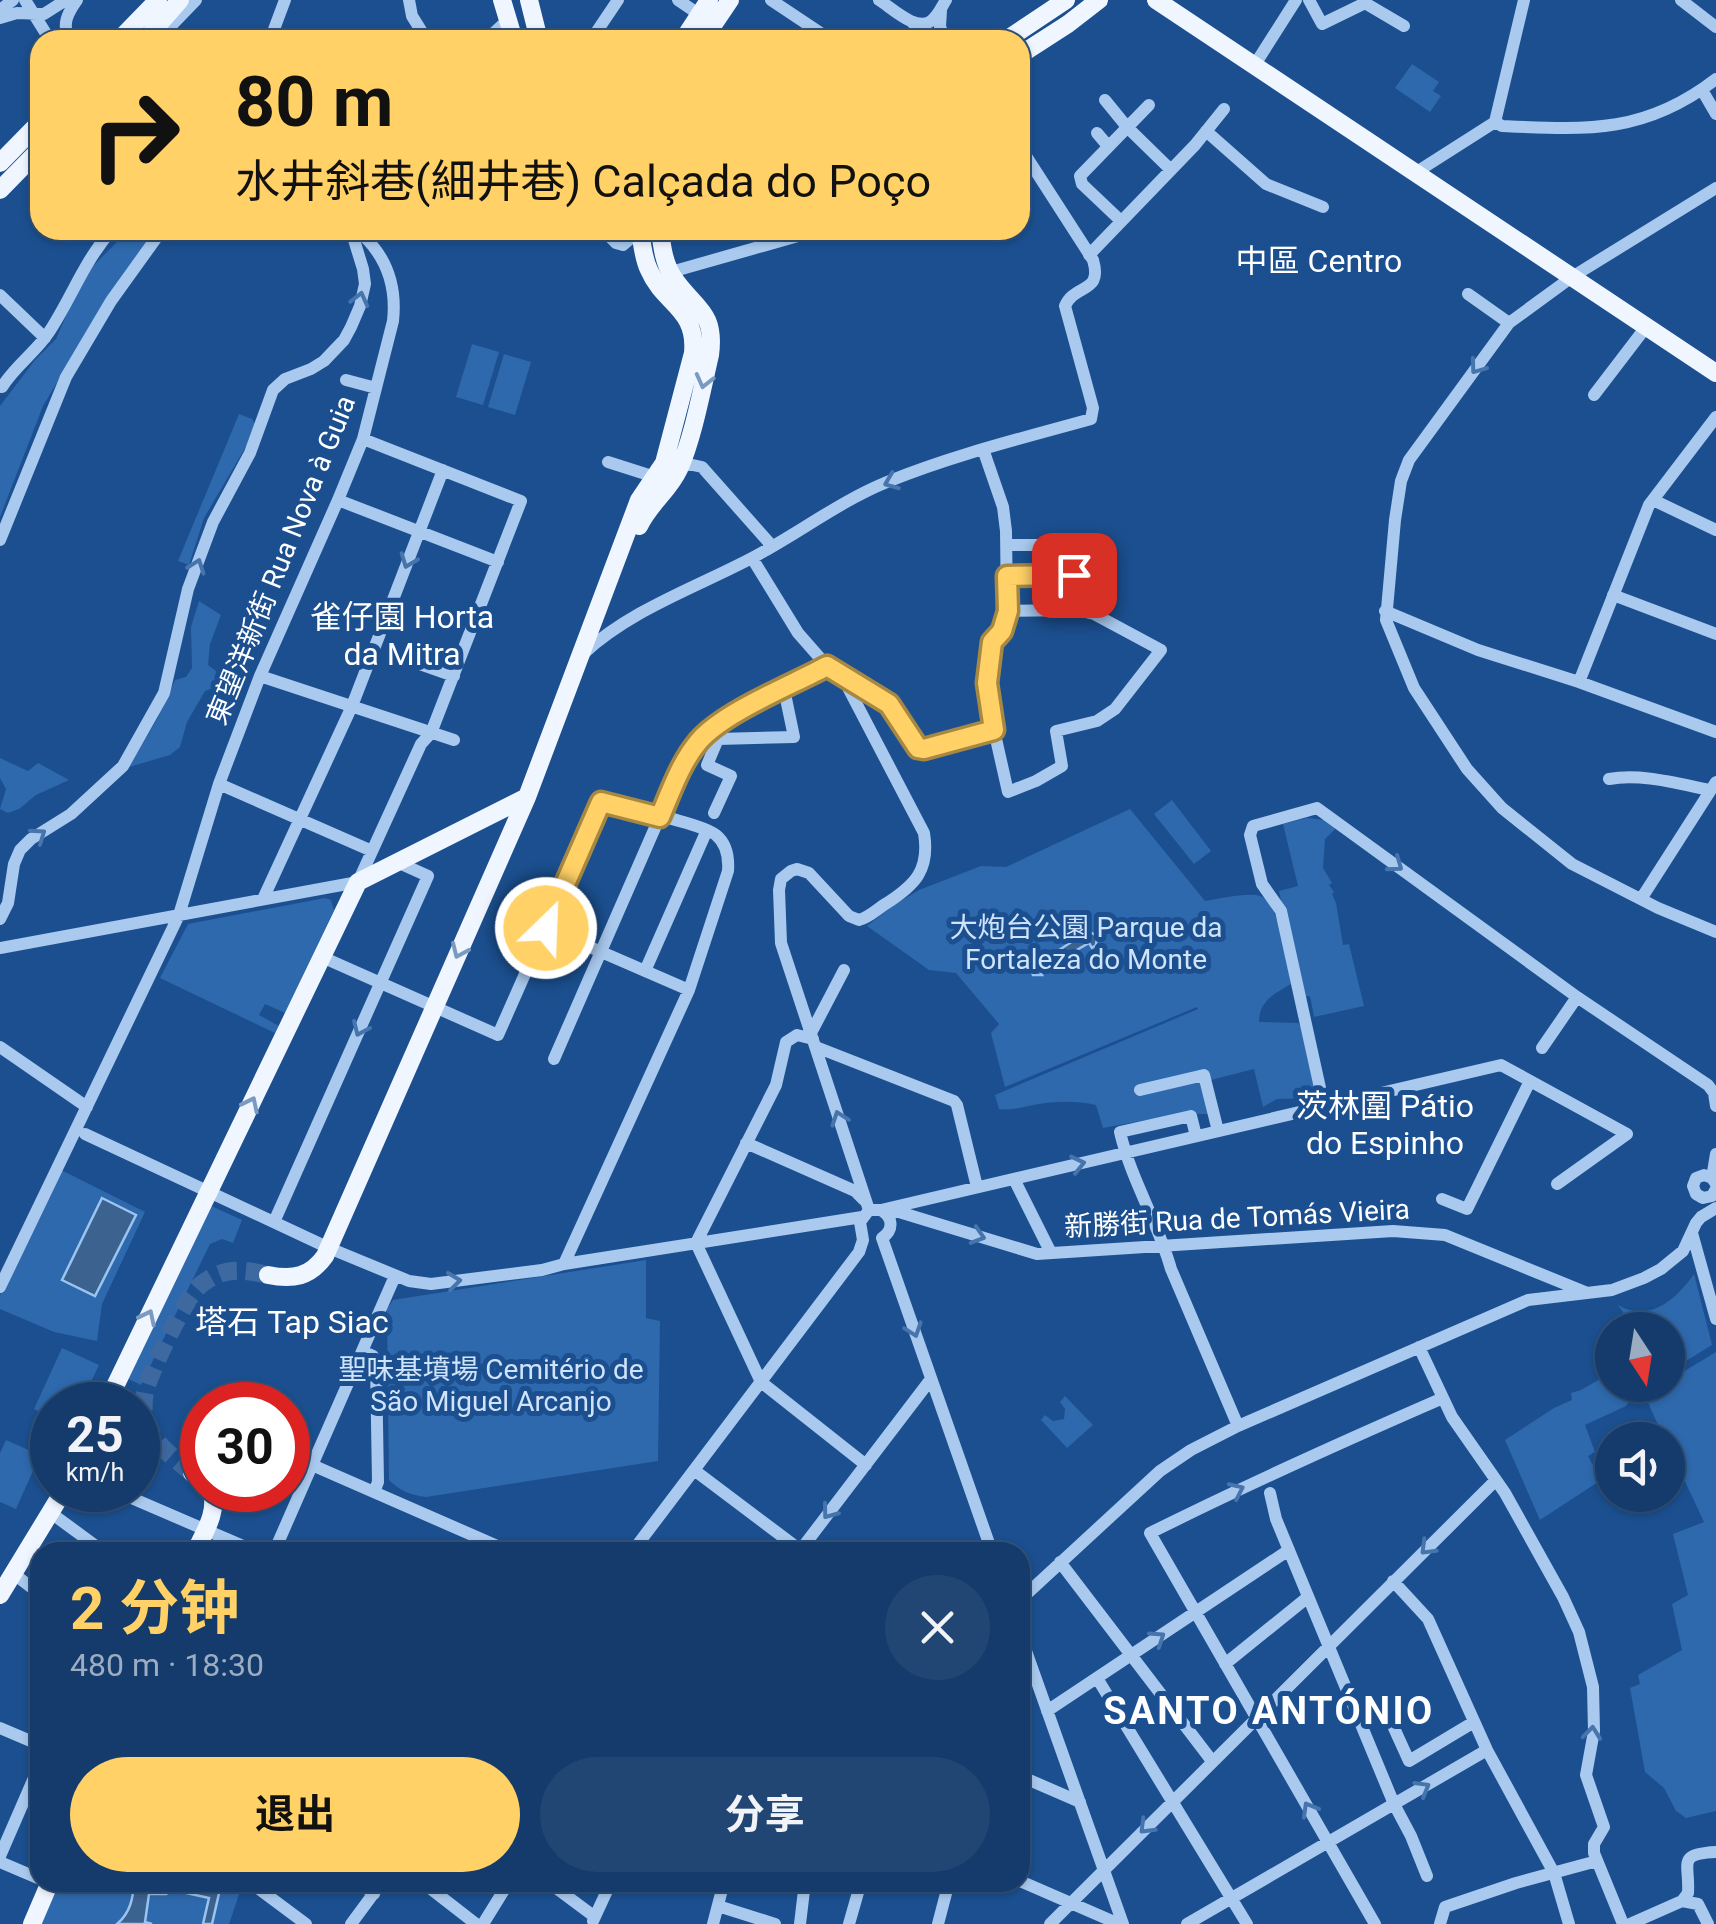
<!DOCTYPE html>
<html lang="zh">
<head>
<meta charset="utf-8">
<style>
  :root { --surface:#143b6b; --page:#214673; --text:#f1f3f6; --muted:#9dadc1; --line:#33557e; --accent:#ffd166 }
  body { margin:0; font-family:Roboto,"Noto Sans SC",sans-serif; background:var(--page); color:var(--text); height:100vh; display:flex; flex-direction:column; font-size:38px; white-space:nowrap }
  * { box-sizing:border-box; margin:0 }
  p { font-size:32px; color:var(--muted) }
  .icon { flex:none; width:55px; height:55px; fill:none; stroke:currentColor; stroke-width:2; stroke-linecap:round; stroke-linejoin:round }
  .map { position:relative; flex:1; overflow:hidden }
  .details { position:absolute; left:30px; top:1542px; width:1000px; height:350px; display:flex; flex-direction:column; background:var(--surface); border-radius:30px; box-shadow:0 2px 8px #0004,0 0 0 2px var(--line) }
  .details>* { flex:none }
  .top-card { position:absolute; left:30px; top:30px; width:1000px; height:210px; border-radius:30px; box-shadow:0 2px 8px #0004,0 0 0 2px var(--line); background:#ffd166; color:#111; overflow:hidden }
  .needle { width:65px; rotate:168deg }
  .controls { position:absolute; left:1595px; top:1312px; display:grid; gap:20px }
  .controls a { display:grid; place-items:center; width:90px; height:90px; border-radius:50%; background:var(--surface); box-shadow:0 2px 8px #0004,0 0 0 2px var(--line); font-size:50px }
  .speed { position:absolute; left:30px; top:1382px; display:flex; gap:20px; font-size:50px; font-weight:700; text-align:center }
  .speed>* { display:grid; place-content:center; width:130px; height:130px; border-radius:50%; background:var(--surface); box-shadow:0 2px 8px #0004,0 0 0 2px var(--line); line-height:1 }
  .speed small { font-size:25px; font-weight:400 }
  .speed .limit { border:15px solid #d22; background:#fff; color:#111 }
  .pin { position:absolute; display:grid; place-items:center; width:85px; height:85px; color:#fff; margin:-42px; border-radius:20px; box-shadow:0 5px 15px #0006 }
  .me { position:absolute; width:110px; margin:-55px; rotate:24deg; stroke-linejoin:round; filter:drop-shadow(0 0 8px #0008) }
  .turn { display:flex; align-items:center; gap:35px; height:210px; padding:0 40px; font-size:45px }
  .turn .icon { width:130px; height:130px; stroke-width:2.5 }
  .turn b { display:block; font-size:70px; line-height:85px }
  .round { display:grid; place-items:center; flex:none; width:105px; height:105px; border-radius:52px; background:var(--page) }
  .headline { display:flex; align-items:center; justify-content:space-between; height:170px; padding:0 40px }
  h1 { font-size:60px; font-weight:700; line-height:75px; color:var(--accent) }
  .action { display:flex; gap:20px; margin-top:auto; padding:20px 40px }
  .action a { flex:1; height:115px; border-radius:60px; background:var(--accent); color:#111; font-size:40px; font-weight:700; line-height:115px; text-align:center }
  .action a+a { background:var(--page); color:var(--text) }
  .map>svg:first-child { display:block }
  .green { fill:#2e69ad }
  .water { fill:#3c6290; stroke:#9cc4f0; stroke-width:2.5 }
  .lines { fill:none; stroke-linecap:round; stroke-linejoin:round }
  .major-tunnel { stroke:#3d69a0; stroke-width:18; stroke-dasharray:18 9; stroke-linecap:butt }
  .minor { stroke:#a9c9ee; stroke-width:12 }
  .major { stroke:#f0f6ff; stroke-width:18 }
  .oneway { stroke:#4674ac }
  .oneway2 { stroke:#7b9ac1 }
  .route-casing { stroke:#a68842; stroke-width:25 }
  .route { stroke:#ffd166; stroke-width:18 }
  .labels { text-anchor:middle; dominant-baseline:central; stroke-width:10; stroke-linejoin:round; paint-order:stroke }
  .street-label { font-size:28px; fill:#fff; stroke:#1b4f8f }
  .park-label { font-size:28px; fill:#cfe3fa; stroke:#1b4f8f }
  .quarter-label { font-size:32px; fill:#fff; stroke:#1b4f8f }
  .district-label { font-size:38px; font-weight:bold; letter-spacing:2.5px; fill:#fff; stroke:#1b4f8f }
</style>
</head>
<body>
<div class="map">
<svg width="1716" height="1924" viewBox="0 0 1716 1924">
  <rect width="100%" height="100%" fill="#1b4f8f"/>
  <path class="green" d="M 1412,64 L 1439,82 L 1433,91 L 1441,96 L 1430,112 L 1395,88 Z
    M 129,230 L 163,230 L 111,292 L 43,406 L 0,517 L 0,406 L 35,360 L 56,339 L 84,275 Z
    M 472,344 L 499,352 L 483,405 L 456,397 Z
    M 504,354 L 531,362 L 515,415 L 488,407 Z
    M 239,414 L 252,419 L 255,424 L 248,443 L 204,518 L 189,565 L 178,561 Z
    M 199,601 L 221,615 L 210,644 L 208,665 L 216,671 L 215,687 L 205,691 L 187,722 L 180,747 L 170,755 L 129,767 L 156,721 L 175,680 L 186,677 L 192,668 L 191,627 Z
    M 0,758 L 28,771 L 38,763 L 69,780 L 36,795 L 19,809 L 8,813 L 0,809 L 6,789 L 0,778 Z
    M 1172,800 L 1211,851 L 1194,864 L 1154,814 Z
    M 1130,809 L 1205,901 C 1218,899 1249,892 1260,896 C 1280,902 1287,964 1291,984 C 1274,994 1259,1001 1259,1022 L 1298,1023 L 1304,1030 L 1317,1098 L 1277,1099 L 1263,1107 L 1254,1069 L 1207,1081 L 1213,1114 L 1179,1114 L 1103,1128 L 1096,1105 C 1077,1101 1059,1101 1039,1104 C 1026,1106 1013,1111 999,1109 L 995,1095 L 1198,1009 L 1197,1007 L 1005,1087 L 991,1033 L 999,1024 L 956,973 L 929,970 L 867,926 L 894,905 L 919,890 L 981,866 L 1006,867 Z
    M 1307,818 L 1326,820 L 1336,828 L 1325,839 L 1323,868 L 1332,883 L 1329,885 L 1334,892 L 1332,894 L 1336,903 L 1343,945 L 1349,944 L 1364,1006 L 1314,1017 L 1310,996 L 1303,997 L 1279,891 L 1298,886 L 1283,824 Z
    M 325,898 L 331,900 L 334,910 L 285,1013 L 265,1004 L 259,1015 L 279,1026 L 275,1033 L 160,978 L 188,924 Z
    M 61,1170 L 145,1212 L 102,1304 L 97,1341 L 54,1332 L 0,1309 L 0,1295 Z
    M 207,1204 L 242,1220 L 233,1243 L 222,1239 L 210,1244 L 141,1385 L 124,1377 Z
    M 646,1260 L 646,1318 L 660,1321 L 658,1461 L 426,1497 C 411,1495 400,1491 389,1480 L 387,1315 L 387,1309 L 393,1300 Z
    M 1694,1274 L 1712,1345 L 1668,1372 L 1668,1330 L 1635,1330 L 1618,1305 C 1649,1323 1676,1300 1694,1274 Z
    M 62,1348 L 99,1365 L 80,1405 L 52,1405 L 52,1418 L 34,1409 Z
    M 1716,1352 L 1716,1811 L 1686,1818 L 1676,1811 L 1664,1788 L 1645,1772 L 1630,1688 L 1640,1684 L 1638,1675 L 1682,1650 L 1672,1604 L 1688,1595 L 1673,1534 L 1704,1522 L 1668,1445 L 1668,1440 L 1665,1440 L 1644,1394 L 1660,1385 L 1668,1385 L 1668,1381 Z
    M 1612,1372 L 1612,1385 L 1645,1385 L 1629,1392 L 1630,1400 L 1626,1406 L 1585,1425 L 1595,1452 L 1588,1456 L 1601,1480 L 1540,1520 L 1505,1440 L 1554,1408 L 1572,1400 L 1571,1393 L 1581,1390 Z
    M 1065,1396 L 1093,1425 L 1067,1448 L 1041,1420 L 1045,1415 L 1053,1421 L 1064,1419 L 1065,1409 L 1060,1402 Z
    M 6,1440 L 40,1455 L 16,1509 L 0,1502 L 0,1453 Z
    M 58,1883 L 243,1883 L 229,1924 L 40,1924 Z"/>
  <path class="water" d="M 1088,931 L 1097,936 L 1096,945 L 1092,948 L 1089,943 L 1040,971 L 1042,975 L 1033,975 L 1032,972 L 1035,966 Z
    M 102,1198 L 136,1215 L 95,1296 L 62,1280 Z
    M 134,1883 L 192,1883 L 196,1886 L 220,1889 L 212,1924 L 203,1924 L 209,1898 L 173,1890 L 166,1894 L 149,1894 L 145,1922 L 152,1924 L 117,1924 C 130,1913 133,1899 134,1883 Z"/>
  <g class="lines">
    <path class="major-tunnel" d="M 192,1473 C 175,1458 154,1445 146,1422 C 143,1412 143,1402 145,1392 C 149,1374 180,1310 192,1295 C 196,1288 202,1283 209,1279 C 228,1267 247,1270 268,1275"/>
    <path class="minor" d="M 25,0 L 50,40
      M 409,0 L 412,16 L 427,40
      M 678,0 L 700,15
      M 771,0 L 831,40
      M 879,0 C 892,8 916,32 931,21 C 938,16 942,6 946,0
      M 1309,0 L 1322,24 L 1365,3 L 1404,26
      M 1681,0 L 1716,27
      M 0,10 L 13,0
      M 941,10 L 940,27 L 946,40
      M 0,18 L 17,13 L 44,14 L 66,0
      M 912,22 L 920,31 L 923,40
      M 149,39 L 166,31 L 196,0
      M 69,40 C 62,24 67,14 77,0
      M 270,40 L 285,0
      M 486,40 L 508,20
      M 591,40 L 618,0
      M 1254,66 L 1296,0
      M 1702,90 L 1716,114
      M 1105,100 L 1127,127 L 1171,170
      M 1495,122 L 1502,126 C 1587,130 1645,134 1716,79
      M 1495,122 L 1524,0
      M 1206,131 L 1266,184 L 1323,207
      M 1097,133 L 1108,146
      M 1415,173 L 1495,122
      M 1716,188 L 1572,277 L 1509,323 L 1409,460 L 1401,481 L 1395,520 L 1386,620 L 1414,688 L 1467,769 L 1502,808 L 1572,864 L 1658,908 L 1716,932
      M 1121,221 L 1082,184 L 1080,176 L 1149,105
      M 603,230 L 616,243 L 623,245 L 631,238 L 630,230
      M 1089,255 L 1195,145 L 1224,109
      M 671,272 L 819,230
      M 1468,294 L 1509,323
      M 0,295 L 45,338
      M 346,380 L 376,388
      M 0,385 L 2,387 C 15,366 36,352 49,332 C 71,299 85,259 112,230
      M 1594,395 L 1646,327
      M 983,449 L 1003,507 L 1006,531 L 1007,611 L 1002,631 L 991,642 L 987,683 L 994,730 L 1008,792 L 1036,781 L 1062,766 L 1056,731 L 1097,721 L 1115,709 L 1161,650 L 1094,614 L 1077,610 L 1007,611
      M 608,462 L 655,477
      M 681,466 L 688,464 L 702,467 L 772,546
      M 338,500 L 498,562
      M 1653,500 L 1716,530
      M 0,540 L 66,377 L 111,301 L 162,230
      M 1007,545 L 1077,545
      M 752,558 L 798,633 L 827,666 L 889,705 L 916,747 L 924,749 L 994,730
      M 1007,576 L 1074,575
      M 1613,595 L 1716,634
      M 1385,611 L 1478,650 L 1579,682 L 1716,732
      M 583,654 C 629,611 692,589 748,560 C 795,536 838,502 887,482 C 953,455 1023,438 1091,419 L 1093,408 L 1065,306 C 1075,283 1103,294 1093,260 L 1026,156 L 1020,140
      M 417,663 L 454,676
      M 260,676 L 454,740
      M 843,678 L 924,833 C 930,870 915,885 887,903 C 877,909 870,917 859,920 L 849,916 L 809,873 L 797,869 L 791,871 L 781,879 L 779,890 L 781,943 L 869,1210
      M 1579,682 L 1649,505 L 1716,417
      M 1609,779 C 1641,773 1679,784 1710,790
      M 219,784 L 372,851
      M 714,813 L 731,776 L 707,765 L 718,739 L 794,737 L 784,689
      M 263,899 L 352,706 L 443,470
      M 1641,899 L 1716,782
      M 0,919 L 8,903 L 14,864 L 20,850 L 31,839 L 71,814 L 123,766 L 164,693 L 188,589 L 213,522 L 250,453 L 273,390 L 285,379 L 311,369 L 324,361 L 344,340 L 351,327 L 360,306 L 365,284 L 363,269 L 351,230
      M 546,928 L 689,990
      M 0,948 L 358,882 L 421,744 L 431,733 L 521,501 L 363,439
      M 322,957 L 498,1035 L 601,802 C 624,808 702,823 716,835 C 727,844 729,857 728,871 L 689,990 L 564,1264
      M 645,971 L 707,830
      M 811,1033 L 844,970
      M 0,1047 L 87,1107
      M 816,1047 L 954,1101 L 957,1105 L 977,1187
      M 1542,1048 L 1577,997
      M 554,1059 L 675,782 C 682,768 688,753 699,741 C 724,712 791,685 827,666
      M 1140,1090 L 1204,1075 L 1218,1131
      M 1324,1106 L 1281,911 L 1262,884 L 1250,835 L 1253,826 L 1317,808 L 1577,997 L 1708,1085 L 1714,1093 L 1716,1106
      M 85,1134 L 329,1248 L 409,1281 L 431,1284 L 542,1270 L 564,1264 L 862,1217
      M 1196,1136 L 1191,1116 L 1120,1132 C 1131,1180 1158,1222 1171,1269 L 1238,1426
      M 746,1143 L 855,1191 L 864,1200
      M 1712,1178 L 1716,1154
      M 1014,1179 L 1051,1253
      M 1716,1184 L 1712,1178 L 1704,1175 L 1696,1178 L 1693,1186 L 1696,1194 L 1703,1198 L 1712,1196 L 1716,1189
      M 1442,1199 L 1467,1209 L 1530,1081
      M 881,1210 C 893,1217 894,1230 882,1238
      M 888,1212 L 899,1212 L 1037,1254 L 1393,1231 L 1445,1235 L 1585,1292
      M 274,1222 L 428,876 L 397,862
      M 1692,1233 L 1716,1319
      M 882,1238 L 992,1552
      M 696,1243 L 761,1382 L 866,1465
      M 696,1243 L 776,1085 L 786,1042 L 797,1035 L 813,1039
      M 0,1287 L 179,915 L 219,784 L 260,676 L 338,500 L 363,439 L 393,321 C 397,284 386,254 357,230
      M 1419,1347 L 1452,1417 L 1505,1493 L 1563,1597 L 1579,1632 L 1593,1687 L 1594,1731 L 1586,1775 L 1604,1827 L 1594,1844 L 1594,1853 L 1623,1924
      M 362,1351 L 373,1356 L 376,1364 L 378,1482 L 374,1492
      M 312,1465 L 511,1552
      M 694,1470 L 803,1552
      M 113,1490 L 257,1552
      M 1270,1493 L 1276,1519 L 1394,1804 L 1411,1836 L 1427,1876
      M 51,1513 L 104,1552
      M 274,1552 L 395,1276
      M 632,1552 L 859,1252 L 863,1240 L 860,1222 L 869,1210 L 881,1210 L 1501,1065 L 1627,1134 L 1557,1184
      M 799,1552 L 931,1379
      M 1060,1562 L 1212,1761
      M 14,1574 L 40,1594
      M 1393,1581 L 1428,1619 L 1487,1750 L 1554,1873 L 1569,1924
      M 1020,1600 L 1160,1471 L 1191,1450 L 1238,1426 L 1528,1300 L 1612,1290 L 1644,1278 L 1661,1269 L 1683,1251 L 1696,1223 L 1701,1217 L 1716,1208
      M 1020,1634 L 1123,1924
      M 1225,1664 L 1308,1597
      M 1097,1678 L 1247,1924
      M 1047,1711 L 1289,1550
      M 0,1728 L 40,1745
      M 1394,1728 L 1409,1761 L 1474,1722
      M 1020,1776 L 1080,1802
      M 0,1856 L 40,1764
      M 0,1862 L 40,1879
      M 1020,1881 L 1119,1924
      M 358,1882 L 374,1894
      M 422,1882 L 476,1924
      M 548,1882 L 595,1917
      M 255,1886 L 306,1924
      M 1682,1901 L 1688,1893 C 1690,1863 1676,1854 1716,1852
      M 1682,1901 L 1698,1904 L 1708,1924
      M 718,1906 L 775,1924
      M 593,1921 L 611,1882
      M 351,1924 L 382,1882
      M 483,1924 L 509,1882
      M 713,1924 L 724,1882
      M 800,1924 L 805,1882
      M 849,1924 L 861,1882
      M 938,1924 L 949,1882
      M 1050,1924 L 1496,1480
      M 1187,1924 L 1487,1750
      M 1375,1924 L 1150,1533 C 1246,1485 1344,1441 1443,1398
      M 1440,1924 L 1445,1907 L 1516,1883 L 1597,1861
      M 1630,1924 L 1682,1901"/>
    <path class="major" d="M 502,0 L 514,40
      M 529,0 L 539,40
      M 1156,0 L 1716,373
      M 119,40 L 158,0
      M 145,40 L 180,0
      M 683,40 L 709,0
      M 703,40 L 730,0
      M 1006,40 L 1066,0
      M 1020,55 L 1068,24 L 1099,0
      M 0,163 L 40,122
      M 0,190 L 40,149
      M 639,526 C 650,503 669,491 679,469 C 693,438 702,389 710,355 C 716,310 694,309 673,277 C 664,263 662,247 660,230
      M 268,1275 C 293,1280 310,1277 325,1256 L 527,797 L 639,500 L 664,463 L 693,353 C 697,308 664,305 649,270 C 643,258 642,243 640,230
      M 106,1405 L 358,882 L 527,797
      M 192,1473 L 202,1481
      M 195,1552 C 204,1533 219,1511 211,1490
      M 0,1595 L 64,1490
      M 32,1924 L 50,1882"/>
  </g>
  <defs><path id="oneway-chevron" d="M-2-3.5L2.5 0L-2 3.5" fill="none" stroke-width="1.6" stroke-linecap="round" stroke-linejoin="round" transform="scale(2.5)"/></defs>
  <g class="oneway">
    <use href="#oneway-chevron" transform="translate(360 299) rotate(-76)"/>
    <use href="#oneway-chevron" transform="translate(1477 367) rotate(126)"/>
    <use href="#oneway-chevron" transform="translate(891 482) rotate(158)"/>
    <use href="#oneway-chevron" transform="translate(408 561) rotate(111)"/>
    <use href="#oneway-chevron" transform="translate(197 566) rotate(-70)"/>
    <use href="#oneway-chevron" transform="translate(39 835) rotate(-35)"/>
    <use href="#oneway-chevron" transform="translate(1396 865) rotate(36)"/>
    <use href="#oneway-chevron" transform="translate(360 1029) rotate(114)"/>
    <use href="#oneway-chevron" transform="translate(839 1118) rotate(-109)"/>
    <use href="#oneway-chevron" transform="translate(1078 1164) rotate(-13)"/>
    <use href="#oneway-chevron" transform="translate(978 1236) rotate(17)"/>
    <use href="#oneway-chevron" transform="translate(454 1281) rotate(-7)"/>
    <use href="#oneway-chevron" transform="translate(914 1330) rotate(71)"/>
    <use href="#oneway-chevron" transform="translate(1237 1490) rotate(-25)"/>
    <use href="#oneway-chevron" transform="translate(829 1512) rotate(127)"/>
    <use href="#oneway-chevron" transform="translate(1427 1548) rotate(135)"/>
    <use href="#oneway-chevron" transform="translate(1158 1638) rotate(-34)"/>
    <use href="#oneway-chevron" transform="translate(1592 1733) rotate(-84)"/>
    <use href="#oneway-chevron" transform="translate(1423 1788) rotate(-30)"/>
    <use href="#oneway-chevron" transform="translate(1309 1809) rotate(-120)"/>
    <use href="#oneway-chevron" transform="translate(1146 1827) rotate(135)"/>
  </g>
  <g class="oneway2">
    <use href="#oneway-chevron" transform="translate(704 381) rotate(104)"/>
    <use href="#oneway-chevron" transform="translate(459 951) rotate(114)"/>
    <use href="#oneway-chevron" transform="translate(251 1104) rotate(-64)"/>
    <use href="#oneway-chevron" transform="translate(148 1317) rotate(-64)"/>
  </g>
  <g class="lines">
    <g class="route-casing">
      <path id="route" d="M 546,928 L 601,802 L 660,817 C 671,791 681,762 699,741 C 724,712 792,685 827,666 L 889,704 L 918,748 L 924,749 L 994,730 L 987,683 L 992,642 L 1002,631 L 1008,611 L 1007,576 L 1074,575"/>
    </g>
    <use href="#route" class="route"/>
  </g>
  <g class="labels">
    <g class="street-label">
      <text transform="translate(281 560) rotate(-68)">東望洋新街 Rua Nova à Guia</text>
      <text transform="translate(1237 1218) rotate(-3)">新勝街 Rua de Tomás Vieira</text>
    </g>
    <g class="park-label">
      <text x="1086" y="927">大炮台公園 Parque da<tspan x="1086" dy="32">Fortaleza do Monte</tspan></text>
      <text x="491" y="1369">聖味基墳場 Cemitério de<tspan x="491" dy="32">São Miguel Arcanjo</tspan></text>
    </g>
    <g class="quarter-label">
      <text x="1319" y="261">中區 Centro</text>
      <text x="402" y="617">雀仔園 Horta<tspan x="402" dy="37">da Mitra</tspan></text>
      <text x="1385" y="1106">茨林圍 Pátio<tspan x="1385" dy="37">do Espinho</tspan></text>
      <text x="292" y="1322">塔石 Tap Siac</text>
    </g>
    <g class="district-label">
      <text x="1269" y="1711">SANTO ANTÓNIO</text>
    </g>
  </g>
</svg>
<div class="controls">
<a><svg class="needle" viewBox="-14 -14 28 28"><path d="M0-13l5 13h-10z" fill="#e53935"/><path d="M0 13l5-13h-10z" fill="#9dadc1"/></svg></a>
<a><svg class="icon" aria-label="sound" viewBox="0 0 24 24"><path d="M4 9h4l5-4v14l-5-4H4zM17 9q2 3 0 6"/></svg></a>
</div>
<div class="speed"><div>25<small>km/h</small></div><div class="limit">30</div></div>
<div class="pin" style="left:1074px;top:575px;background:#d93025"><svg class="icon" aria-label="arrive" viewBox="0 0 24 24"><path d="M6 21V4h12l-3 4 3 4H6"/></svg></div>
<svg class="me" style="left:546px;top:928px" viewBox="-20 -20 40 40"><circle r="17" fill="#ffd166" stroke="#fff" stroke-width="3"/><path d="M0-11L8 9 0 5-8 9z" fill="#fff"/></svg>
<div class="top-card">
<div class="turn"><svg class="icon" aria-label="right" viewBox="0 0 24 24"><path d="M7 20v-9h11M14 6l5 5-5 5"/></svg><div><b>80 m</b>水井斜巷(細井巷) Calçada do Poço</div></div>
</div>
<section class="details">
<div class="headline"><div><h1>2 分钟</h1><p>480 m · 18:30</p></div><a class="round"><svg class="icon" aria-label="close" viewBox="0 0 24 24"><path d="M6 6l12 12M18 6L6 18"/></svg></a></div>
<div class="action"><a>退出</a><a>分享</a></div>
</section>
</div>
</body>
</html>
